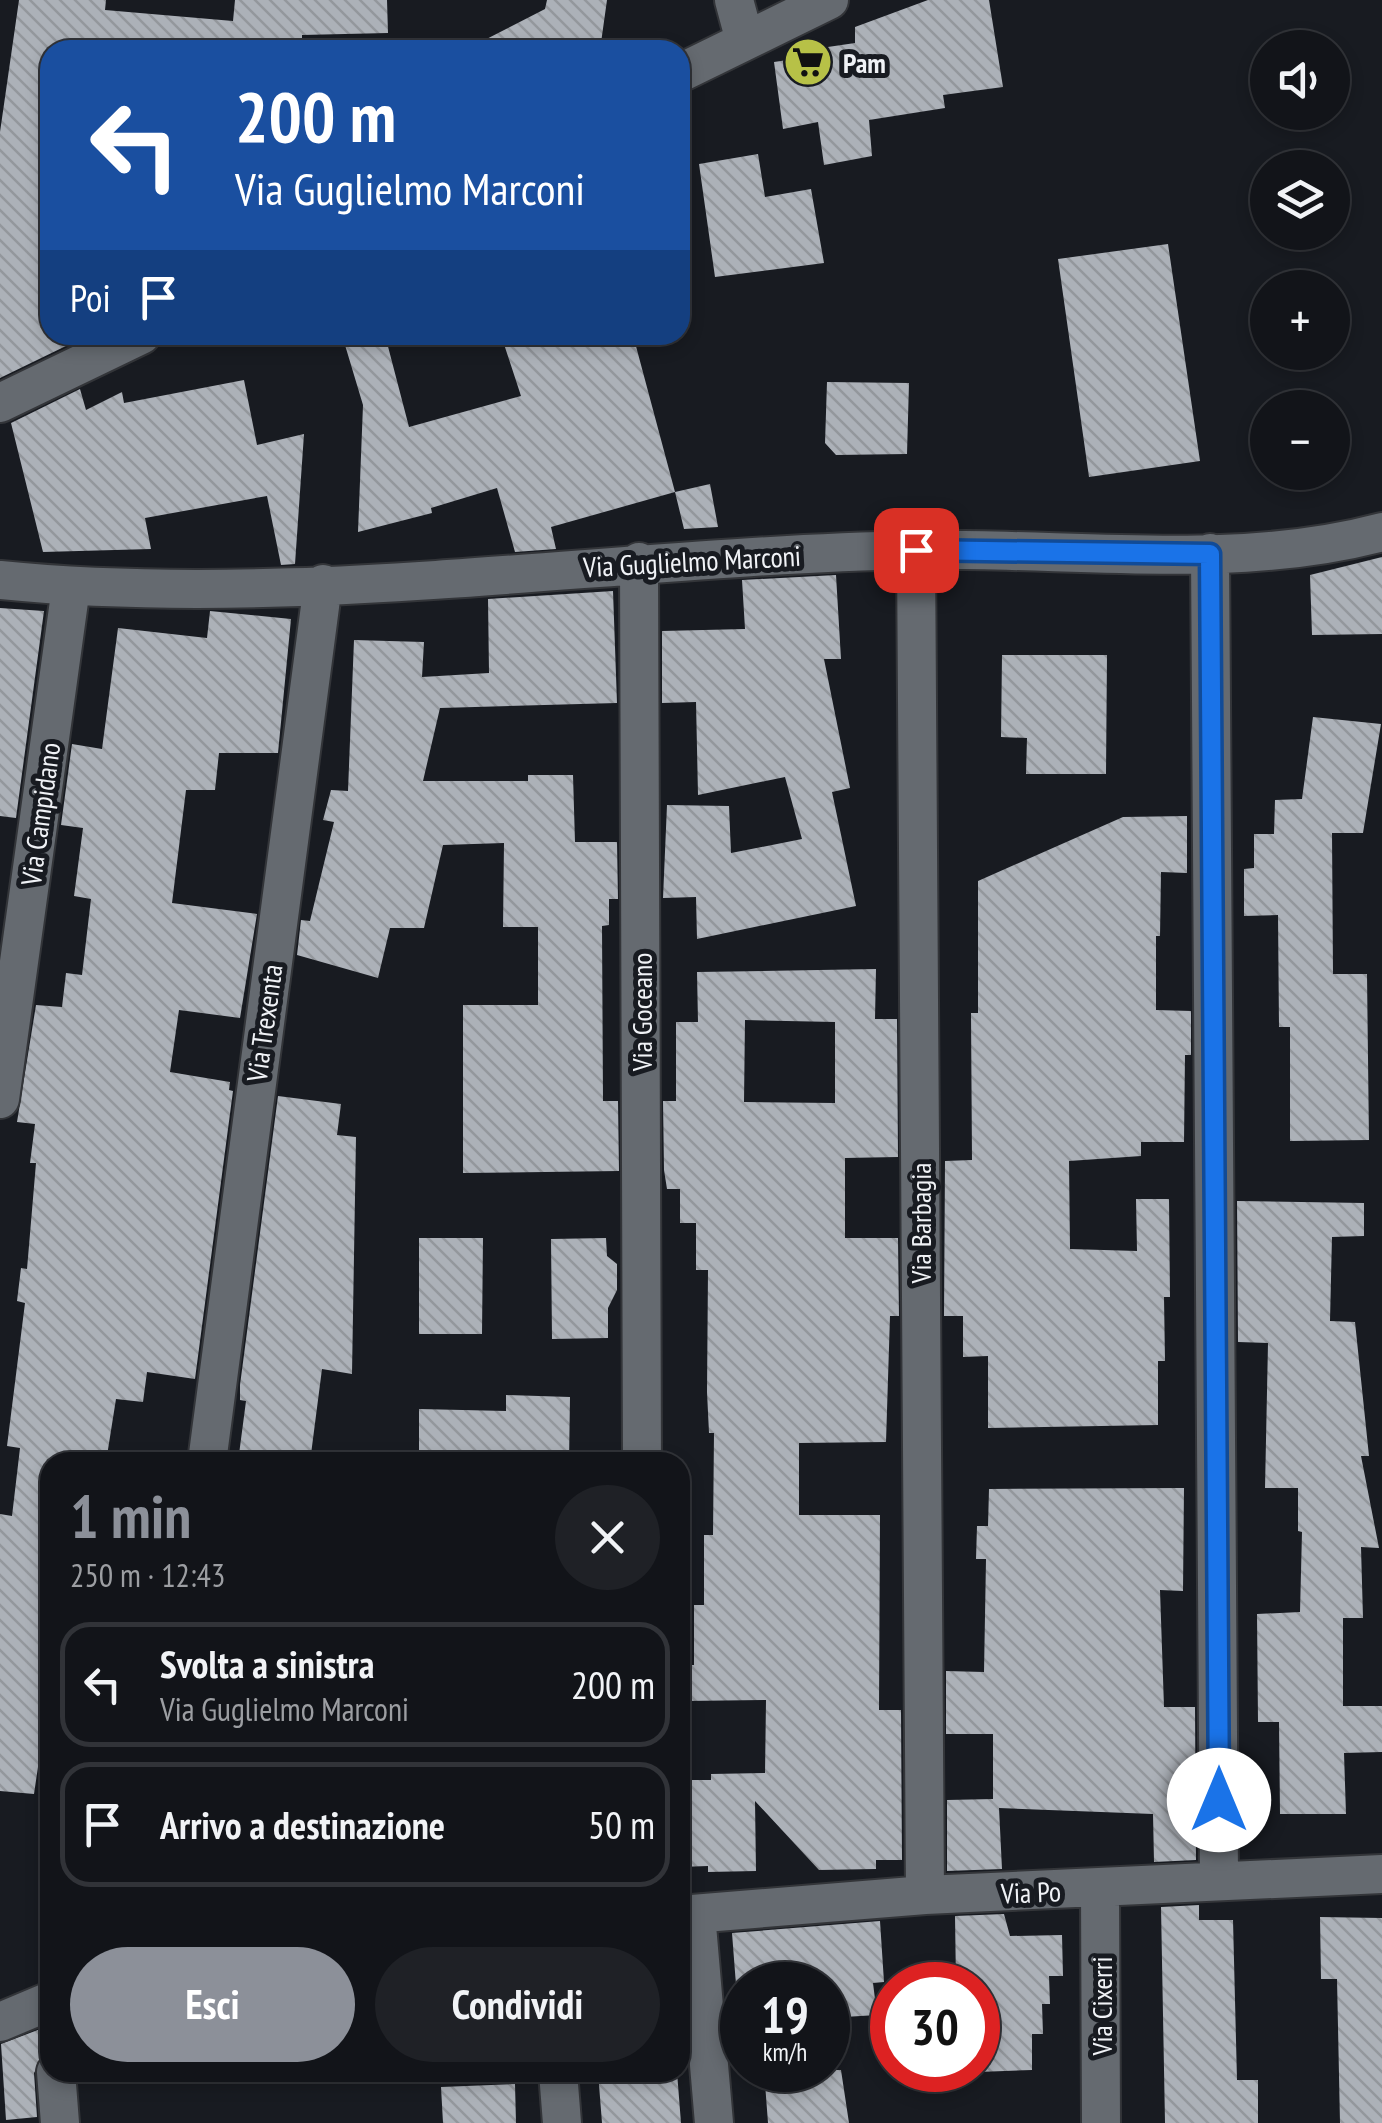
<!DOCTYPE html>
<html lang="it">
<head>
<meta charset="utf-8">
<style>
  :root { --surface:#121419; --page:#1f2126; --text:#f1f3f6; --muted:#9c9ea2; --line:#313338; --accent:#8c9099 }
  body { margin:0; font-family:"PT Sans Narrow",sans-serif; background:var(--page); color:var(--text); height:100vh; display:flex; flex-direction:column; font-size:38px; white-space:nowrap }
  * { box-sizing:border-box; margin:0 }
  p { font-size:32px; color:var(--muted) }
  .icon { flex:none; width:55px; height:55px; fill:none; stroke:currentColor; stroke-width:2; stroke-linecap:round; stroke-linejoin:round }
  .map { position:relative; flex:1; overflow:hidden }
  .panel { position:absolute; left:40px; top:1452px; width:650px; height:630px; display:flex; flex-direction:column; background:var(--surface); border-radius:30px; box-shadow:0 5px 15px #0003,0 0 0 2px var(--line) }
  .panel>* { flex:none }
  .hud { position:absolute; left:40px; top:40px; width:650px; height:305px; border-radius:30px; box-shadow:0 5px 15px #0003,0 0 0 2px var(--line); background:#1a4fa0; color:#fff; overflow:hidden }
  .tools { position:absolute; left:1250px; top:30px; display:grid; gap:20px }
  .tools a { display:grid; place-items:center; width:100px; height:100px; border-radius:50%; background:var(--surface); box-shadow:0 5px 15px #0003,0 0 0 2px var(--line); font-size:50px }
  .speed { position:absolute; left:720px; top:1962px; display:flex; gap:20px; font-size:50px; font-weight:700; text-align:center }
  .speed>* { display:grid; place-content:center; width:130px; height:130px; border-radius:50%; background:var(--surface); box-shadow:0 5px 15px #0003,0 0 0 2px var(--line); line-height:1 }
  .speed small { font-size:25px; font-weight:400 }
  .speed .limit { border:15px solid #d22; background:#fff; color:#111 }
  .pin { position:absolute; display:grid; place-items:center; width:85px; height:85px; color:#fff; margin:-42px; border-radius:20px; box-shadow:0 5px 15px #0006 }
  .me { position:absolute; width:110px; margin:-55px; rotate:0deg; stroke-linejoin:round; filter:drop-shadow(0 0 8px #0008) }
  .turn { display:flex; align-items:center; gap:35px; height:210px; padding:0 30px; font-size:45px }
  .turn .icon { width:130px; height:130px; stroke-width:2.5 }
  .turn b { display:block; font-size:70px; line-height:85px }
  .then { display:flex; align-items:center; height:95px; padding:0 30px; background:#0003; gap:20px; font-size:38px }
  .round { display:grid; place-items:center; flex:none; width:105px; height:105px; border-radius:52px; background:var(--page) }
  .overview { display:flex; align-items:center; justify-content:space-between; height:170px; padding:0 30px }
  h1 { font-size:60px; font-weight:600; line-height:75px; color:var(--accent) }
  .cta { display:flex; gap:20px; margin-top:auto; padding:20px 30px }
  .cta a { flex:1; height:115px; border-radius:60px; background:var(--accent); color:#fff; font-size:40px; font-weight:600; line-height:115px; text-align:center }
  .cta a+a { background:var(--page); color:var(--text) }
  ul { padding:0; list-style:none }
  li { display:flex; align-items:center; gap:30px; height:125px; margin:0 20px 15px; padding:0 10px; border:5px solid var(--line); border-radius:30px }
  li div { flex:1 }
  li b { display:block; font-size:38px }
  li em { font-style:normal }
  .map>svg:first-child { display:block }
  .building { fill:url(#building-back-hatch); fill-rule:evenodd }
  .lines { fill:none; stroke-linecap:round; stroke-linejoin:round }
  .street-casing { stroke:#333539; stroke-width:42 }
  .street { stroke:#656a70; stroke-width:38 }
  .route-casing { stroke:#114b97; stroke-width:25 }
  .route { stroke:#1a73e8; stroke-width:18 }
  .labels { text-anchor:middle; dominant-baseline:central; stroke-width:10; stroke-linejoin:round; paint-order:stroke }
  .poi-label { font-size:28px; font-weight:bold; fill:#f0f2f6; stroke:#181b21; text-anchor:start }
  .street-label { font-size:28px; fill:#f0f2f6; stroke:#181b21 }
</style>
</head>
<body>
<div class="map">
<svg width="1382" height="2123" viewBox="0 0 1382 2123">
  <defs>
    <pattern id="building-back-hatch" width="6" height="6" patternUnits="userSpaceOnUse" patternTransform="scale(2.5)"><rect width="6" height="6" fill="#acb1b8"/><path d="M-1 5l2 2M0 0l6 6M5-1l2 2" fill="none" stroke="#93979c"/></pattern>
  </defs>
  <rect width="100%" height="100%" fill="#181b21"/>
  <path class="building" d="M 19,0 L 106,0 L 105,10 L 233,21 L 235,0 L 387,0 L 388,33 L 302,35 L 302,50 L 50,50 L 50,335 L 65,335 L 68,345 L 0,378 L 0,132 Z
    M 547,0 L 607,0 L 600,50 L 465,50 L 545,9 Z
    M 928,0 L 989,0 L 1003,87 L 943,95 L 945,108 L 869,120 L 872,156 L 824,165 L 818,122 L 783,129 L 774,62 L 821,55 L 821,48 L 855,43 L 855,27 Z
    M 758,154 L 765,197 L 811,189 L 824,263 L 715,277 L 699,164 Z
    M 1168,244 L 1200,461 L 1089,477 L 1058,259 Z
    M 342,335 L 385,335 L 409,427 L 521,396 L 501,335 L 633,335 L 675,492 L 551,527 L 556,549 L 515,552 L 497,488 L 431,508 L 432,513 L 358,532 L 363,405 Z
    M 244,380 L 257,445 L 304,434 L 295,564 L 281,565 L 267,496 L 145,518 L 151,549 L 43,552 L 11,423 L 80,389 L 86,410 L 122,392 L 124,403 Z
    M 827,382 L 909,383 L 907,454 L 836,455 L 825,443 Z
    M 710,484 L 718,527 L 684,529 L 675,492 Z
    M 1382,557 L 1382,634 L 1312,635 L 1310,575 Z
    M 836,575 L 841,659 L 824,659 L 850,788 L 832,792 L 856,906 L 697,939 L 696,897 L 663,898 L 667,805 L 729,806 L 731,853 L 802,839 L 785,777 L 698,795 L 696,702 L 662,703 L 662,631 L 745,629 L 742,580 Z
    M 613,591 L 617,703 L 440,708 L 423,781 L 528,781 L 528,775 L 573,775 L 575,842 L 617,842 L 618,899 L 609,899 L 609,925 L 602,926 L 603,1101 L 618,1101 L 619,1171 L 463,1173 L 463,1005 L 538,1005 L 538,927 L 503,927 L 504,843 L 443,845 L 424,928 L 390,928 L 378,978 L 297,955 L 301,920 L 310,921 L 334,822 L 323,820 L 331,790 L 348,791 L 354,640 L 424,642 L 422,677 L 489,673 L 488,599 Z
    M 0,608 L 44,611 L 16,818 L 0,816 Z
    M 210,611 L 291,619 L 278,753 L 219,753 L 215,790 L 186,790 L 172,903 L 257,914 L 240,1018 L 179,1010 L 170,1072 L 230,1082 L 229,1090 L 233,1091 L 195,1379 L 147,1372 L 143,1402 L 116,1399 L 106,1462 L 50,1462 L 50,1768 L 38,1767 L 34,1794 L 0,1791 L 0,1514 L 12,1516 L 20,1448 L 7,1446 L 25,1303 L 17,1301 L 21,1268 L 27,1269 L 36,1163 L 30,1163 L 35,1124 L 17,1122 L 36,1005 L 62,1007 L 66,973 L 82,975 L 91,899 L 74,896 L 83,828 L 61,825 L 72,744 L 102,749 L 118,628 L 207,638 Z
    M 1002,655 L 1107,655 L 1106,774 L 1026,774 L 1027,738 L 1001,737 Z
    M 1313,717 L 1381,724 L 1363,833 L 1332,833 L 1333,974 L 1367,974 L 1369,1140 L 1290,1141 L 1290,1027 L 1279,1027 L 1278,915 L 1244,916 L 1244,869 L 1254,868 L 1254,834 L 1274,834 L 1275,800 L 1302,799 Z
    M 1187,816 L 1187,873 L 1161,872 L 1160,936 L 1156,936 L 1156,1010 L 1191,1011 L 1191,1055 L 1185,1055 L 1184,1142 L 1141,1142 L 1141,1156 L 1069,1161 L 1070,1249 L 1137,1251 L 1136,1199 L 1169,1199 L 1170,1297 L 1164,1297 L 1165,1361 L 1158,1361 L 1158,1425 L 988,1428 L 988,1356 L 963,1357 L 963,1316 L 944,1316 L 945,1161 L 972,1160 L 971,1013 L 978,1013 L 978,881 L 1123,817 Z
    M 876,969 L 875,1019 L 897,1019 L 898,1157 L 845,1158 L 845,1238 L 898,1238 L 899,1316 L 890,1316 L 886,1442 L 799,1443 L 799,1515 L 880,1515 L 879,1710 L 901,1710 L 902,1860 L 876,1860 L 876,1869 L 819,1870 L 755,1801 L 756,1871 L 708,1872 L 708,1866 L 680,1867 L 680,1780 L 711,1780 L 711,1774 L 765,1773 L 766,1700 L 685,1701 L 684,1665 L 694,1665 L 694,1605 L 704,1605 L 704,1535 L 713,1535 L 714,1433 L 709,1433 L 707,1392 L 708,1270 L 696,1270 L 696,1223 L 680,1223 L 680,1189 L 667,1189 L 664,1170 L 663,1101 L 676,1101 L 676,1022 L 698,1022 L 697,972 ZM 745,1020 L 835,1022 L 835,1103 L 744,1102 Z
    M 278,1096 L 341,1104 L 337,1135 L 356,1137 L 352,1374 L 322,1369 L 310,1462 L 238,1462 L 246,1401 L 240,1400 L 240,1385 Z
    M 1237,1201 L 1364,1203 L 1364,1236 L 1332,1237 L 1330,1321 L 1355,1322 L 1369,1456 L 1361,1456 L 1379,1548 L 1361,1547 L 1363,1618 L 1343,1618 L 1343,1706 L 1382,1706 L 1382,1752 L 1344,1753 L 1346,1814 L 1280,1814 L 1279,1722 L 1258,1722 L 1257,1614 L 1300,1612 L 1302,1532 L 1298,1531 L 1298,1488 L 1265,1488 L 1268,1343 L 1238,1342 Z
    M 419,1238 L 483,1238 L 482,1334 L 419,1334 Z
    M 606,1238 L 607,1256 L 617,1264 L 617,1290 L 608,1308 L 608,1338 L 552,1339 L 551,1239 Z
    M 506,1395 L 570,1397 L 569,1462 L 419,1462 L 419,1409 L 506,1411 Z
    M 1184,1488 L 1183,1591 L 1160,1590 L 1164,1707 L 1195,1707 L 1196,1860 L 1154,1862 L 1153,1814 L 999,1808 L 1002,1869 L 947,1871 L 947,1800 L 993,1799 L 993,1734 L 946,1734 L 946,1671 L 984,1672 L 986,1559 L 976,1559 L 977,1526 L 988,1526 L 989,1489 Z
    M 1199,1905 L 1199,1920 L 1233,1920 L 1237,2080 L 1258,2080 L 1258,2123 L 1165,2123 L 1161,1907 Z
    M 1004,1914 L 1010,1936 L 1062,1935 L 1063,1976 L 1049,1976 L 1050,2004 L 1042,2004 L 1043,2034 L 1032,2034 L 1032,2070 L 978,2072 L 978,1985 L 956,1985 L 955,1916 Z
    M 1320,1917 L 1382,1918 L 1382,2123 L 1340,2123 L 1337,1979 L 1321,1979 Z
    M 880,1921 L 884,1982 L 873,1983 L 877,2015 L 828,2018 L 828,1985 L 736,1985 L 732,1933 Z
    M 43,2028 L 45,2053 L 34,2073 L 37,2117 L 6,2120 L 1,2044 Z
    M 764,2070 L 841,2070 L 849,2123 L 768,2123 Z
    M 598,2072 L 677,2072 L 681,2123 L 602,2123 Z
    M 515,2084 L 516,2123 L 443,2123 L 441,2087 Z"/>
  <g class="lines">
    <g class="street-casing">
      <path id="street" d="M 734,0 L 745,41
        M 680,73 L 829,0
        M 0,403 L 141,335
        M 916,550 L 925,1895
        M 1210,553 L 1219,1880
        M 639,562 L 642,1462
        M 0,580 C 301,610 612,556 915,550 C 1069,547 1231,572 1382,532
        M 0,1099 L 71,587
        M 207,1462 L 323,584
        M 1100,1890 L 1101,2123
        M 696,1914 L 714,2123
        M 680,1915 L 925,1895 L 1382,1874
        M 0,2022 L 50,2001
        M 56,2072 L 60,2123
        M 558,2072 L 562,2123"/>
    </g>
    <use href="#street" class="street"/>
  </g>
  <g class="lines">
    <g class="route-casing">
      <path id="route" d="M 916,550 L 1210,554 L 1219,1800"/>
    </g>
    <use href="#route" class="route"/>
  </g>
  <defs>
    <g id="supermarket-disc" transform="scale(2.5)"><circle r="9.5" fill="#b7c147" stroke="#181b21"/><path d="M-6-5.5h2.5l.6 2H6L4.5 2H-2.5L-4.4-4H-6ZM-1.5 3.2a1.3 1.3 0 1 0 .1 0ZM3 3.2a1.3 1.3 0 1 0 .1 0Z" fill="#111"/></g>
  </defs>
  <g fill-rule="evenodd">
    <use href="#supermarket-disc" x="808" y="62"/>
  </g>
  <g class="labels">
    <g class="poi-label">
      <text x="843" y="62">Pam</text>
    </g>
    <g class="street-label">
      <text transform="translate(692 561) rotate(-3)">Via Guglielmo Marconi</text>
      <text transform="translate(40 814) rotate(-82)">Via Campidano</text>
      <text transform="translate(641 1012) rotate(-90)">Via Goceano</text>
      <text transform="translate(264 1023) rotate(-82)">Via Trexenta</text>
      <text transform="translate(920 1223) rotate(-90)">Via Barbagia</text>
      <text transform="translate(1031 1892) rotate(-2)">Via Po</text>
      <text transform="translate(1101 2006) rotate(-90)">Via Cixerri</text>
    </g>
  </g>
</svg>
<div class="tools">
<a><svg class="icon" aria-label="sound" viewBox="0 0 24 24"><path d="M4 9h4l5-4v14l-5-4H4zM17 9q2 3 0 6"/></svg></a>
<a><svg class="icon" aria-label="layers" viewBox="0 0 24 24"><path d="M12 4l9 5-9 5-9-5zM3 14l9 5 9-5"/></svg></a>
<a>+</a>
<a>−</a>
</div>
<div class="speed"><div>19<small>km/h</small></div><div class="limit">30</div></div>
<div class="pin" style="left:916px;top:550px;background:#d93025"><svg class="icon" aria-label="arrive" viewBox="0 0 24 24"><path d="M6 21V4h12l-3 4 3 4H6"/></svg></div>
<svg class="me" style="left:1219px;top:1800px" viewBox="-20 -20 40 40"><circle r="19" fill="#fff"/><path d="M0-13L10 11 0 6-10 11z" fill="#1a73e8"/></svg>
<div class="hud">
<div class="turn"><svg class="icon" aria-label="left" viewBox="0 0 24 24"><path d="M17 20v-9H6M10 6l-5 5 5 5"/></svg><div><b>200 m</b>Via Guglielmo Marconi</div></div>
<div class="then">Poi<svg class="icon" aria-label="arrive" viewBox="0 0 24 24"><path d="M6 21V4h12l-3 4 3 4H6"/></svg></div>
</div>
<section class="panel">
<div class="overview"><div><h1>1 min</h1><p>250 m · 12:43</p></div><a class="round"><svg class="icon" aria-label="close" viewBox="0 0 24 24"><path d="M6 6l12 12M18 6L6 18"/></svg></a></div>
<ul>
<li><svg class="icon" aria-label="left" viewBox="0 0 24 24"><path d="M17 20v-9H6M10 6l-5 5 5 5"/></svg><div><b>Svolta a sinistra</b><p>Via Guglielmo Marconi</p></div><em>200 m</em></li>
<li><svg class="icon" aria-label="arrive" viewBox="0 0 24 24"><path d="M6 21V4h12l-3 4 3 4H6"/></svg><div><b>Arrivo a destinazione</b></div><em>50 m</em></li>
</ul>
<div class="cta"><a>Esci</a><a>Condividi</a></div>
</section>
</div>
</body>
</html>
